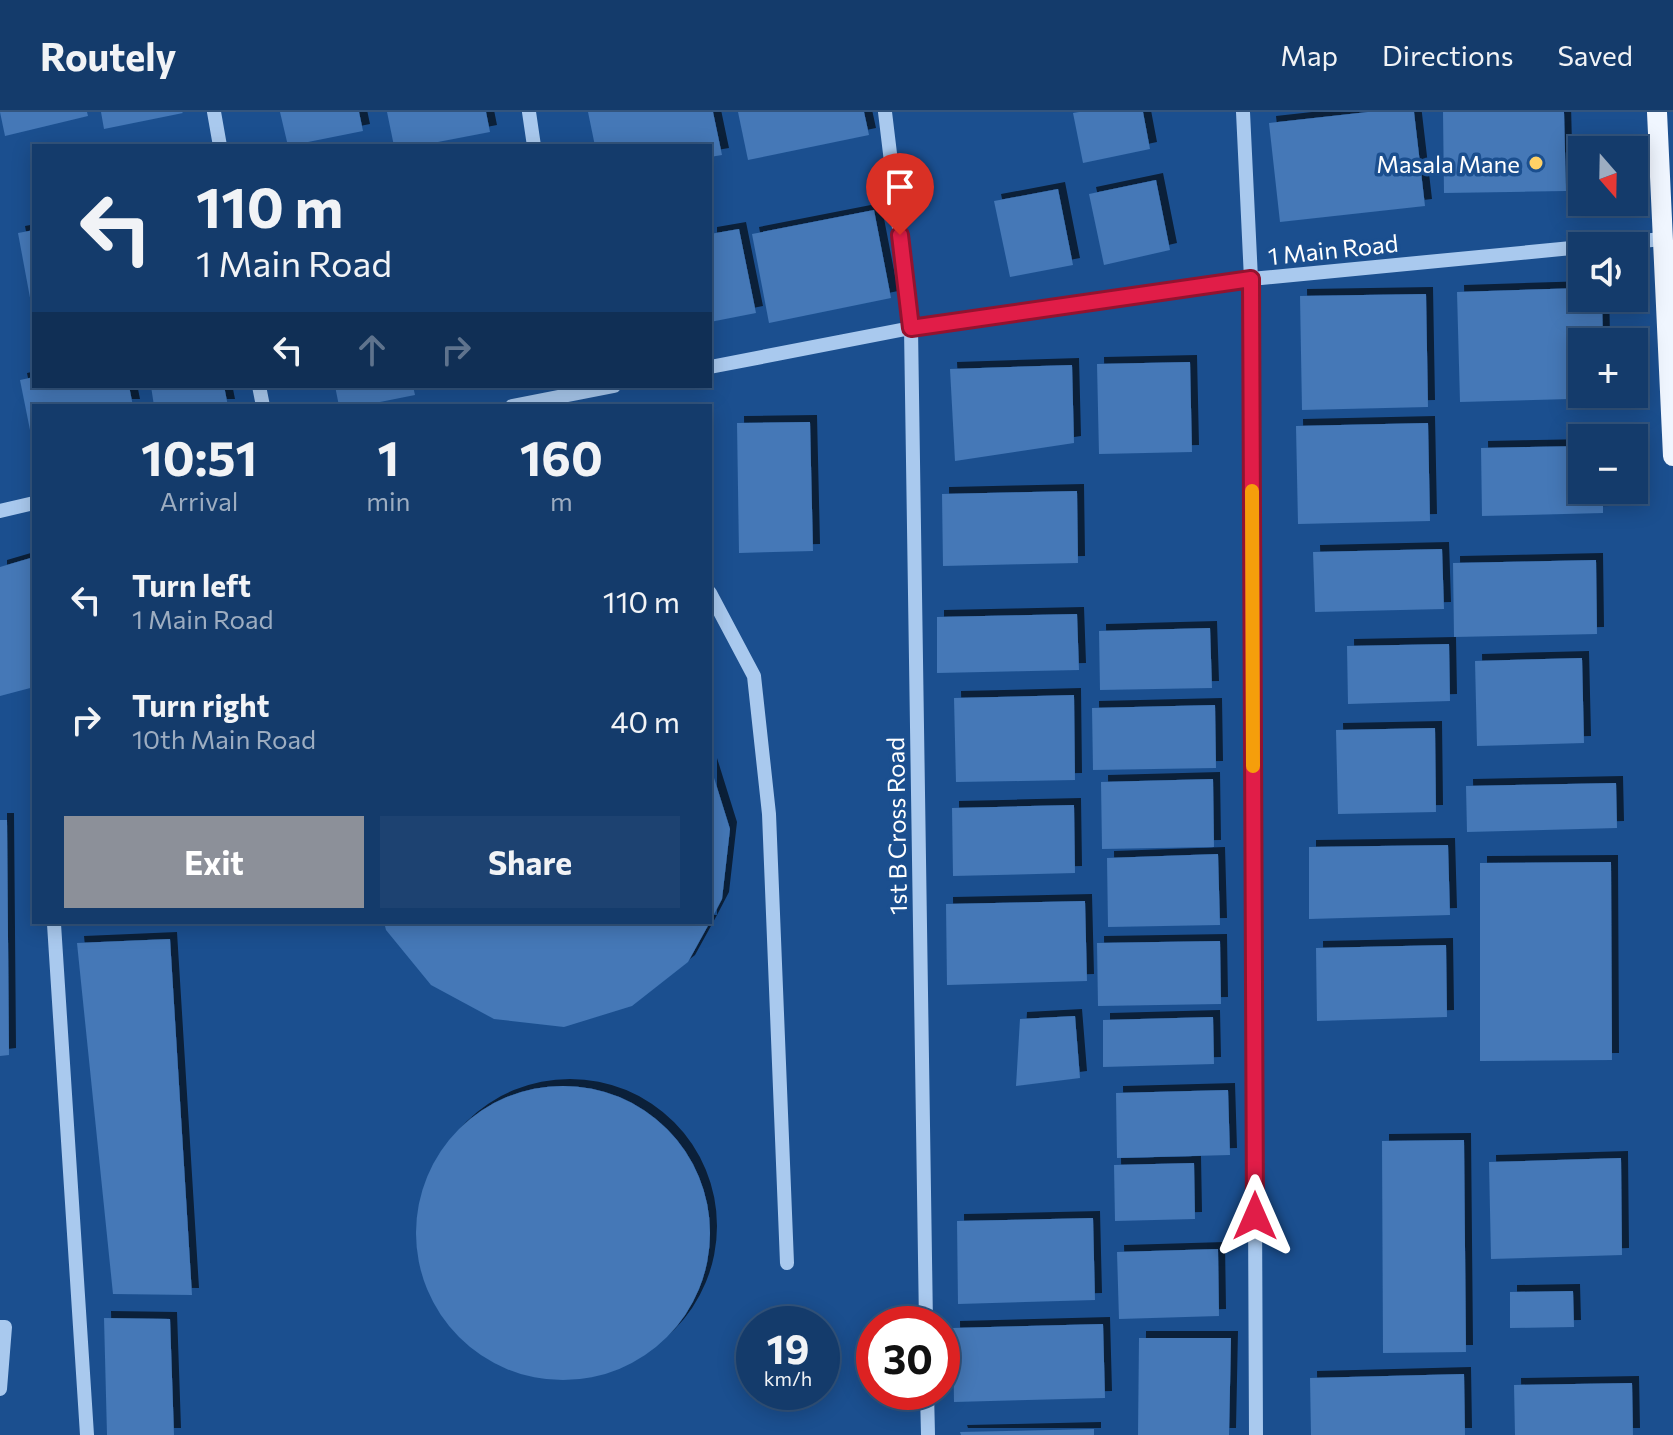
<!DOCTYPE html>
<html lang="en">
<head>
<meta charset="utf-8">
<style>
  :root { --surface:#143b6b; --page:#1d4271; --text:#f1f3f6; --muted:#9dadc1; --line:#33557e; --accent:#8c9099 }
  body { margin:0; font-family:Commissioner,sans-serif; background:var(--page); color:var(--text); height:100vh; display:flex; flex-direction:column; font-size:30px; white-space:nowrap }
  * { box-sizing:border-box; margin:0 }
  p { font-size:26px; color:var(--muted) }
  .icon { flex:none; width:44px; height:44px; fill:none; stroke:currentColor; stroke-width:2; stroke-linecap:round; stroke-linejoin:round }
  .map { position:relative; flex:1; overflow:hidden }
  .details { position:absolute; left:32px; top:292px; width:680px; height:520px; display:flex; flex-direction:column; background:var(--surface); border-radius:0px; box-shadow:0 4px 20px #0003,0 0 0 2px var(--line) }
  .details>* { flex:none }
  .hud { position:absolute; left:32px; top:32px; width:680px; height:244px; border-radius:0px; box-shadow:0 4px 20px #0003,0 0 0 2px var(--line); background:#143b6b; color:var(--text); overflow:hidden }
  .needle { width:52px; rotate:160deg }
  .controls { position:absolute; left:1568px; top:24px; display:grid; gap:16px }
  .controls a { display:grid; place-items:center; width:80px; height:80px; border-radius:0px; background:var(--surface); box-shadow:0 4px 20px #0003,0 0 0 2px var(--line); font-size:40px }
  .speed { position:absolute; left:736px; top:1194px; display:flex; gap:16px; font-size:40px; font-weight:700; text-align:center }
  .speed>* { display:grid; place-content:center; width:104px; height:104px; border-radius:50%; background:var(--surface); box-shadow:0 4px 20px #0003,0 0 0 2px var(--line); line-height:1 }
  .speed small { font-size:20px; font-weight:400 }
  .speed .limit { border:12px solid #d22; background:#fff; color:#111 }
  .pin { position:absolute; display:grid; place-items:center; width:68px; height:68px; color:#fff; margin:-82px -34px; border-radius:50% 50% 50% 0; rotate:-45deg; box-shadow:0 0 8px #0007 }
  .pin .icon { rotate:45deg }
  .me { position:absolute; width:88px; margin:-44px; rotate:0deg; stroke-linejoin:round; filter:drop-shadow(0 0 6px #0008) }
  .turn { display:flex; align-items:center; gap:28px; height:168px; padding:0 32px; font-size:36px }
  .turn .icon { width:104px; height:104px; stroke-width:2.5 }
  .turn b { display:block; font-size:56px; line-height:68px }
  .lanes { display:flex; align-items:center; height:76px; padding:0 32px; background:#0003; justify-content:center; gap:40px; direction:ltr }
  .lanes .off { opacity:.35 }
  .eta { display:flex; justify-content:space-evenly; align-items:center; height:136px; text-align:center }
  .eta b { font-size:48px; font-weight:700; line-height:56px }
  .primary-button { display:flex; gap:16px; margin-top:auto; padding:16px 32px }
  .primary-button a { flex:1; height:92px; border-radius:0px; background:var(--accent); color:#fff; font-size:32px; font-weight:700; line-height:92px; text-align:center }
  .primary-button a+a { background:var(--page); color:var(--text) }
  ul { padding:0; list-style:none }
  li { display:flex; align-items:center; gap:24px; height:120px; padding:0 32px }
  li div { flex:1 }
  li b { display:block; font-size:30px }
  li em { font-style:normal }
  header { display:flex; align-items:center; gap:48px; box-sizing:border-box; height:112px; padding:0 40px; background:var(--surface); border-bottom:2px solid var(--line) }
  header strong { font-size:38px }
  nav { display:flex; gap:44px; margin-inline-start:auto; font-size:28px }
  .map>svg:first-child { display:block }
  .building { fill:#4478b7; filter:url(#shadow) }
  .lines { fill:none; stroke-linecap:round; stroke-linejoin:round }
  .minor { stroke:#a9c9ee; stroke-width:14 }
  .major { stroke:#f0f6ff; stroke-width:20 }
  .route-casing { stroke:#92132f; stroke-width:20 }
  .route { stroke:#e11d48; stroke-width:14 }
  .slow { stroke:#f59e0b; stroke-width:14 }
  .poi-dot { fill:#ffd166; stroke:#1b4f8f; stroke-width:3 }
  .labels { text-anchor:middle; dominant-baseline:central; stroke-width:7; stroke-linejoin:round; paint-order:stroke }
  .poi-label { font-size:24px; fill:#fff; stroke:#1b4f8f; text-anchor:end }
  .street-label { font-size:24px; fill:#fff; stroke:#1b4f8f }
</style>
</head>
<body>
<header>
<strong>Routely</strong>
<nav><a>Map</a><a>Directions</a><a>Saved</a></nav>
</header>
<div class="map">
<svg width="1673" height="1323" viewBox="0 0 1673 1323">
  <defs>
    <filter id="shadow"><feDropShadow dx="7" dy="-7" stdDeviation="0" flood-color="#0009"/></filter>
  </defs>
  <rect width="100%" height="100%" fill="#1b4f8f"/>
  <path class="building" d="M 0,0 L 87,0 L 88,4 L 5,24 Z
    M 101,0 L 182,0 L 183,1 L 104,17 Z
    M 280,0 L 359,0 L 363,19 L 288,34 Z
    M 387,0 L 486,0 L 490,20 L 417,34 L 394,34 Z
    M 588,0 L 713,0 L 722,43 L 710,45 L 710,34 L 595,34 Z
    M 738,0 L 864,0 L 869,23 L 748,48 Z
    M 1079,0 L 1143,0 L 1150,37 L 1083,51 L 1073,1 Z
    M 1368,0 L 1414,0 L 1425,94 L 1280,110 L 1269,11 Z
    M 1443,0 L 1564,0 L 1566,79 L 1444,81 Z
    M 1156,68 L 1170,138 L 1104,153 L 1089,82 Z
    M 1058,77 L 1073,153 L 1010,165 L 994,89 Z
    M 874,98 L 891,186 L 769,211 L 752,122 Z
    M 739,117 L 756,201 L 710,210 L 710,122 Z
    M 34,118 L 34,190 L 31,191 L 18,121 Z
    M 1582,176 L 1582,186 L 1602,186 L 1603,230 L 1582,230 L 1582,282 L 1605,282 L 1605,286 L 1460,290 L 1457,180 Z
    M 1426,182 L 1428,295 L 1302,298 L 1300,184 Z
    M 1190,250 L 1192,340 L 1099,342 L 1097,252 Z
    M 1072,253 L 1074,331 L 955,349 L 950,257 Z
    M 34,265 L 34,274 L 129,274 L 133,294 L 34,294 L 34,333 L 33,333 L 20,268 Z
    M 151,274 L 224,274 L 228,294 L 154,294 Z
    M 335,274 L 413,274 L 415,283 L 360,294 L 339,294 Z
    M 810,310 L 813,439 L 739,441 L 737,311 Z
    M 1428,311 L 1430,409 L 1298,412 L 1296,314 Z
    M 1582,334 L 1582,378 L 1603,378 L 1603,401 L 1482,404 L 1481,336 Z
    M 1077,379 L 1078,451 L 943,454 L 942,382 Z
    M 1442,437 L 1444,497 L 1315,500 L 1313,440 Z
    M 34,445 L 34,575 L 0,584 L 0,455 Z
    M 1596,448 L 1597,522 L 1454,525 L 1453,451 Z
    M 1077,502 L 1079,558 L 937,561 L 937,505 Z
    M 1210,516 L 1212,576 L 1100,578 L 1099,519 Z
    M 1449,532 L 1450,589 L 1348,592 L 1347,534 Z
    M 1582,546 L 1584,631 L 1477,634 L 1475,549 Z
    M 1074,583 L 1075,668 L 956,670 L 954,586 Z
    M 1215,593 L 1216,656 L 1093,658 L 1092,596 Z
    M 1435,616 L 1436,700 L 1338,702 L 1336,618 Z
    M 710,653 L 730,717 L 722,787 L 710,810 Z
    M 1213,667 L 1214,735 L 1102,737 L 1101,670 Z
    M 1616,671 L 1617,716 L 1467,720 L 1466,674 Z
    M 1074,693 L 1075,761 L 953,764 L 952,696 Z
    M 0,708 L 7,708 L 9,943 L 0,944 Z
    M 1448,733 L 1450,803 L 1309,807 L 1309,735 Z
    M 1218,742 L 1220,813 L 1108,815 L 1107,746 Z
    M 1611,750 L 1612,948 L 1480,949 L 1480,751 Z
    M 1085,789 L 1087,869 L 947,873 L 946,792 Z
    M 384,810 L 710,810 L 688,850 L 632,894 L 564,915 L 494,907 L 431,873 L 386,818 Z
    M 170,827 L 192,1183 L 113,1182 L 77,831 Z
    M 1220,829 L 1221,892 L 1098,894 L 1097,831 Z
    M 1446,833 L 1447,905 L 1317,909 L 1316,836 Z
    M 1075,904 L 1080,966 L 1016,974 L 1020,907 Z
    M 1213,905 L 1214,952 L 1103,955 L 1103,908 Z
    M416 1121a147 147 0 1 1 294 0a147 147 0 1 1-294 0Z
    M 1228,978 L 1230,1043 L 1117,1046 L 1116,981 Z
    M 1464,1028 L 1466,1240 L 1383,1241 L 1382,1029 Z
    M 1621,1046 L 1622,1143 L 1491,1147 L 1489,1050 Z
    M 1194,1051 L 1195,1107 L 1115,1109 L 1114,1053 Z
    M 1093,1106 L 1095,1188 L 958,1192 L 957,1109 Z
    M 1218,1137 L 1219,1204 L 1119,1207 L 1117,1140 Z
    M 1573,1179 L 1574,1215 L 1510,1216 L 1510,1180 Z
    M 104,1206 L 170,1207 L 174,1323 L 107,1323 Z
    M 1103,1212 L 1105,1286 L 954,1290 L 953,1216 Z
    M 1139,1226 L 1231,1226 L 1229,1323 L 1138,1323 Z
    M 1464,1262 L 1465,1323 L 1311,1323 L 1310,1266 Z
    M 1632,1271 L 1633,1323 L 1515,1323 L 1514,1273 Z
    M 1094,1317 L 1094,1323 L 961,1323 L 960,1320 Z"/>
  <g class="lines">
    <path class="minor" d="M 214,0 L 220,34
      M 529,0 L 534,34
      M 885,0 L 911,216 L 926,1212
      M 1243,0 L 1251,167 L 1256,1323
      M 1591,134 L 1662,127
      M 710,255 L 911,216 L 1251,167 L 1582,135
      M 259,274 L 263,294
      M 512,294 L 614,274
      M 0,399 L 34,391
      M 710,481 L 754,564 L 769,702 L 787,1151
      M 54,812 L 87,1323
      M 0,1215 L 5,1215 L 0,1277
      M 927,1280 L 928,1323"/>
    <path class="major" d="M 1657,0 L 1673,344"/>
  </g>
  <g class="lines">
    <g class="route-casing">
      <path id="route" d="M 900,123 L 911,216 L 1251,167 L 1255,1104"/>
    </g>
    <use href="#route" class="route"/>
    <path class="slow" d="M 1252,379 L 1253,654"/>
  </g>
  <circle class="poi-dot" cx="1536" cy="51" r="8"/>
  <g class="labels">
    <g class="poi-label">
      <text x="1520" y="51">Masala Mane</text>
    </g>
    <g class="street-label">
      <text transform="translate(1333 137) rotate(-6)">1 Main Road</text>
      <text transform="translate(896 714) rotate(-91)">1st B Cross Road</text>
    </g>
  </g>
</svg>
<div class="controls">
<a><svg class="needle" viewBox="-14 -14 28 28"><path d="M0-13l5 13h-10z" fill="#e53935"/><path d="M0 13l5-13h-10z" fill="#9dadc1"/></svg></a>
<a><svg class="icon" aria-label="sound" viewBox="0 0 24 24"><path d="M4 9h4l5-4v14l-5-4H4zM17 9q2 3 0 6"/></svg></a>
<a>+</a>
<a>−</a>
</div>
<div class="speed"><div>19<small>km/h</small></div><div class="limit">30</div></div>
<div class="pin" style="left:900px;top:123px;background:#d93025"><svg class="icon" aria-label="arrive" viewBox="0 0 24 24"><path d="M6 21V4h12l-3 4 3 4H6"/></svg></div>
<svg class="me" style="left:1255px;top:1104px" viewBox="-20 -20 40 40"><path d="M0-17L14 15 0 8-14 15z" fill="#e11d48" stroke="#fff" stroke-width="4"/></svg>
<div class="hud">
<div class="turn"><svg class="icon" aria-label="left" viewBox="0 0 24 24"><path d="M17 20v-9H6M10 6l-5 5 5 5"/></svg><div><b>110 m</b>1 Main Road</div></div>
<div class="lanes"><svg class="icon" aria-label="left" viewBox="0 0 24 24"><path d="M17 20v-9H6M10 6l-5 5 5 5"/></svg><svg class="icon off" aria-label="ahead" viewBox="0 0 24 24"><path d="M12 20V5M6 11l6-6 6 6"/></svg><svg class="icon off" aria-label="right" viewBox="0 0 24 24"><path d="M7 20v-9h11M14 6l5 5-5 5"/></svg></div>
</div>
<section class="details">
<div class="eta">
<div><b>10:51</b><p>Arrival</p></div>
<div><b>1</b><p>min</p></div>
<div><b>160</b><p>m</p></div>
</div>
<ul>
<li><svg class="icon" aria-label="left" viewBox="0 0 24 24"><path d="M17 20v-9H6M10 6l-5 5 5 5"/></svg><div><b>Turn left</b><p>1 Main Road</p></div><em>110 m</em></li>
<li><svg class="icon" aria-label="right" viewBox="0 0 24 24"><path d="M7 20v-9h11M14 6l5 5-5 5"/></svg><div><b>Turn right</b><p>10th Main Road</p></div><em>40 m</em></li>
</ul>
<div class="primary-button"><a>Exit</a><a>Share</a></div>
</section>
</div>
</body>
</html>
